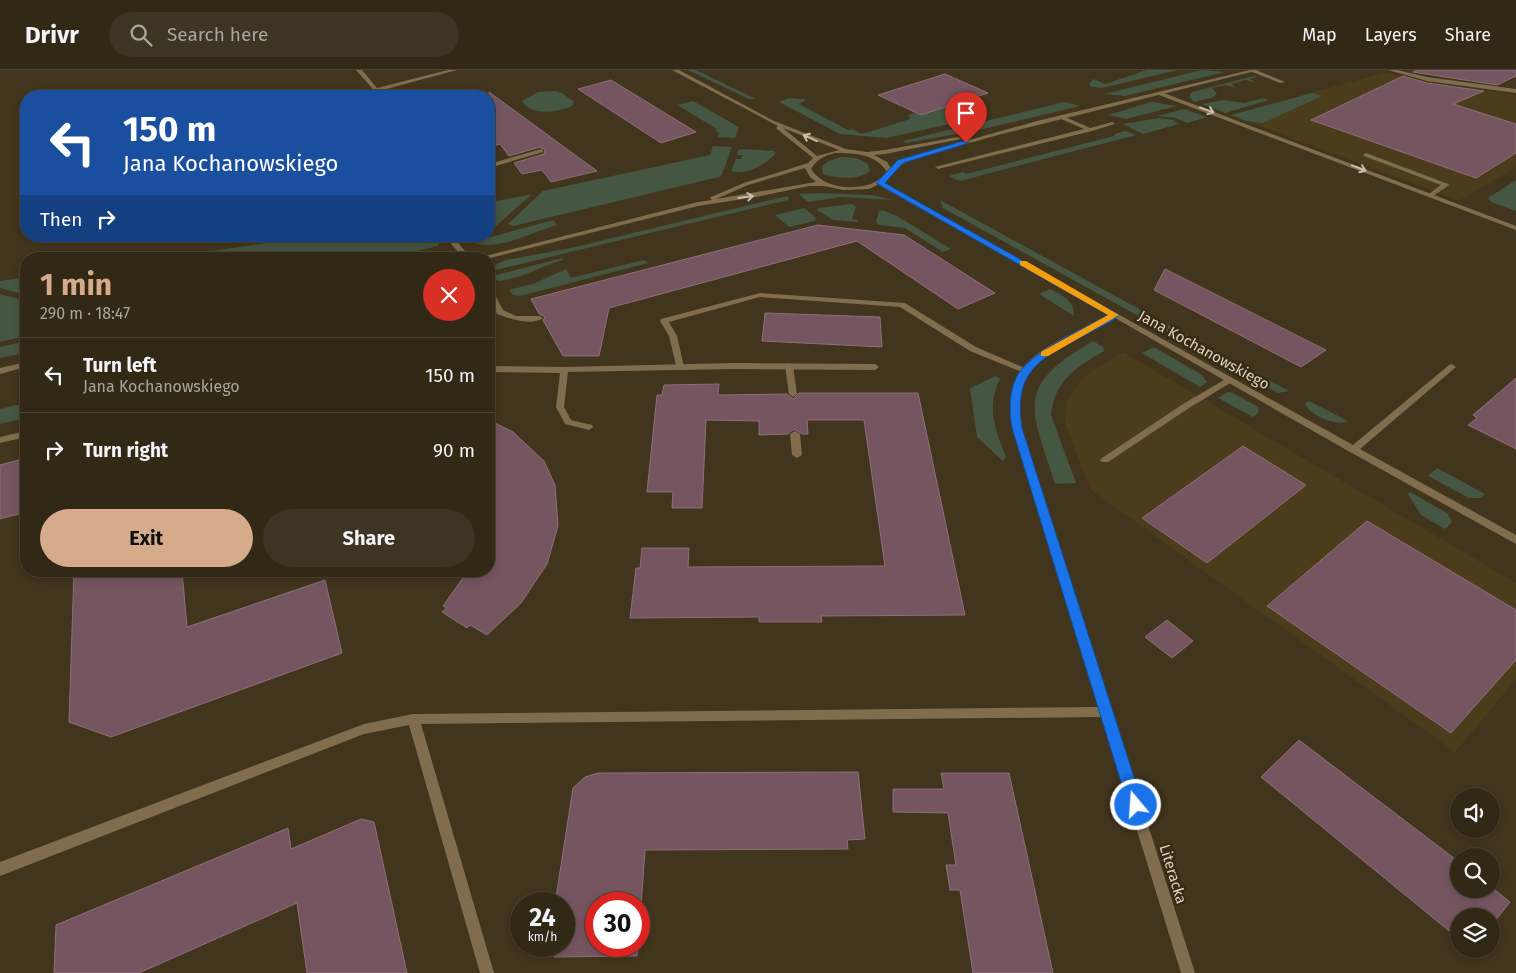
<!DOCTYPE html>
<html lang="en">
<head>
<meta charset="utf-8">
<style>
  :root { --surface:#322816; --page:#3d3423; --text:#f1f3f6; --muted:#a8a6a1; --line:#4d4435; --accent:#d6ab8b }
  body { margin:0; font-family:"Fira Sans",sans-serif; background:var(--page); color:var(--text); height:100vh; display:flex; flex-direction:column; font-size:19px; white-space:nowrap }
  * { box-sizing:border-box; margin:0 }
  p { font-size:16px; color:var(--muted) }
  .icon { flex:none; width:28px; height:28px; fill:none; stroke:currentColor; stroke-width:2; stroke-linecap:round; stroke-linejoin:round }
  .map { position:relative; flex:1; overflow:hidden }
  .drawer { position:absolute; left:20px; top:182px; width:475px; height:325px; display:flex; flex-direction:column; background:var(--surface); border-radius:20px; box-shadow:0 2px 8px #0003,0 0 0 1px var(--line) }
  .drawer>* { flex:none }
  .top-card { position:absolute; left:20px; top:20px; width:475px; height:152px; border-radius:20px; box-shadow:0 2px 8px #0003,0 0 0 1px var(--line); background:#1a4fa0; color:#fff; overflow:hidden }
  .controls { position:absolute; left:1450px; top:718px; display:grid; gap:10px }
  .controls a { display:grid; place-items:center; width:50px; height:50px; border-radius:50%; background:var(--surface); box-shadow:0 2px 8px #0003,0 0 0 1px var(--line); font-size:25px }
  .speed { position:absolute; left:510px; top:822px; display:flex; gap:10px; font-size:25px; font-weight:700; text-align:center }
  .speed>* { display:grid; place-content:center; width:65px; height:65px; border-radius:50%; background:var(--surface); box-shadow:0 2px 8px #0003,0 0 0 1px var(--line); line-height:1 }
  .speed small { font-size:12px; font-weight:400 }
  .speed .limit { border:8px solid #d22; background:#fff; color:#111 }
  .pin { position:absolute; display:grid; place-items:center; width:42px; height:42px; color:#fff; margin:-51px -21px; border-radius:50% 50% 50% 0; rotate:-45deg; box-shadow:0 0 5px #0007 }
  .pin .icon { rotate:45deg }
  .me { position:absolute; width:55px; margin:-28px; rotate:342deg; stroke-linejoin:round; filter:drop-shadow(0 0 4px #0008) }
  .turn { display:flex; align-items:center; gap:18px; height:105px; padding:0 20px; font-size:22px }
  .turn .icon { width:65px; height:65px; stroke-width:2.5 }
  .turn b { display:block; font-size:35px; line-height:42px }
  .then { display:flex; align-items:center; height:48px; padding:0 20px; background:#0003; gap:10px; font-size:19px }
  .round { display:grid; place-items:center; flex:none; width:52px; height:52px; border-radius:26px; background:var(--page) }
  .head { display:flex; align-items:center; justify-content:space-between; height:85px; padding:0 20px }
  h1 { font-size:30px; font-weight:700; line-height:38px; color:var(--accent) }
  .button { display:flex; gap:10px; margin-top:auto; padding:10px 20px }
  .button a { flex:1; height:58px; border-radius:30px; background:var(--accent); color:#111; font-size:20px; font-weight:700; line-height:58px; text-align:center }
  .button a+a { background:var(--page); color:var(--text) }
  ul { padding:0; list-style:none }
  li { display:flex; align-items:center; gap:15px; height:75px; padding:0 20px; border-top:1px solid var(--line) }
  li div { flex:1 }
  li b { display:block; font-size:19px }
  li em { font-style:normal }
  header { display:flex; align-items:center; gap:30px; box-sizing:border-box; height:70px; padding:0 25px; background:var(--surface); border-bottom:1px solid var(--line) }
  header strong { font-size:24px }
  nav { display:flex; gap:28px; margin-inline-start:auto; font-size:18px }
  .search { width:350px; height:45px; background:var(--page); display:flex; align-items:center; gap:12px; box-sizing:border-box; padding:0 18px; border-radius:28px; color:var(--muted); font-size:19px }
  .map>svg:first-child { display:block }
  .built { fill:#4b3c1c }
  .green { fill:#455642 }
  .building { fill:#755660; stroke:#8e6f79 }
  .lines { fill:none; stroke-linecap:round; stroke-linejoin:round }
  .service { fill:#7f6d4e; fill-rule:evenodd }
  .minor { fill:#7f6d4e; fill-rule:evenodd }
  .tertiary { fill:#7f6d4e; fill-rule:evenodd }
  .oneway { stroke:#c8bfac }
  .route { fill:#1a73e8; stroke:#114b97 }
  .slow { fill:#f59e0b }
  .labels { text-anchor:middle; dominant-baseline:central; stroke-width:5; stroke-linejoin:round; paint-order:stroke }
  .street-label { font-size:15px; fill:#dad3c4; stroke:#372b13 }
</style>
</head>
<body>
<header>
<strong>Drivr</strong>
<div class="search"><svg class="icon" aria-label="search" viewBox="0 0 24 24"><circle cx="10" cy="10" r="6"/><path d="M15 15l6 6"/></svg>Search here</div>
<nav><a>Map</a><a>Layers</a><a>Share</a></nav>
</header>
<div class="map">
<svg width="1516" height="903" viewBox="0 0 1516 903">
  <rect width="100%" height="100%" fill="#42351d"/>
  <path class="built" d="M 1387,2 L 1418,10 L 1516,25 L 1516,97 L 1459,131 L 1231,45 Z
    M 1123,282 L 1516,513 L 1516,609 L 1455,682 L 1090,419 L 1065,353 L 1067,330 L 1081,310 L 1093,300 Z"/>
  <path class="green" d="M 688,0 L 696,0 L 756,29 L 749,29 Z
    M 1147,0 L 1178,0 L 1102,18 L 1091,17 L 1089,14 L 1093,9 L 1105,14 Z
    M 1202,0 L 1225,2 L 1125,26 L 1104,24 Z
    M 1254,6 L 1257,7 L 1250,9 L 1256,13 L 1246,10 L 1231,14 L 1237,18 L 1226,15 L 1212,18 L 1217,24 L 1211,28 L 1194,32 L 1189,27 L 1192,22 Z
    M 555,21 L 562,23 L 574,32 L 572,36 C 558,42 531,47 522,31 L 538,22 Z
    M 1312,23 L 1322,26 L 1263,53 L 1245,51 L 1231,45 Z
    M 789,28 L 804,29 L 805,31 L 799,34 L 848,60 L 852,59 L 862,64 L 910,49 L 908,45 L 934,38 L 950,37 L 972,46 L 972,49 L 887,68 L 840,64 L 779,32 Z
    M 1263,28 L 1269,30 L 1225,43 L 1202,34 L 1223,30 L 1245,33 Z
    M 693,31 L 739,57 L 735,68 L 718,67 L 719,63 L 715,60 L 717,59 L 677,35 Z
    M 1064,32 L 1080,36 L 979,60 L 906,73 L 903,71 Z
    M 1151,32 L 1177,36 L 1126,49 L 1108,45 Z
    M 1184,39 L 1207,47 L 1187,53 L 1176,48 L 1157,46 Z
    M 1159,48 L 1173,50 L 1179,54 L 1143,64 L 1123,54 Z
    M 1125,61 L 1136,65 L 960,111 L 950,107 L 951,105 L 963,102 L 966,104 L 1114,66 L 1115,64 Z
    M 713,76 L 732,77 L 722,104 L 719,107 L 513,156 L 508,154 L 543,121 L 710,85 Z
    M 744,79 L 774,81 L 776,83 C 766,94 747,106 731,101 L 736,89 L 741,89 L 743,85 L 737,85 L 738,80 Z
    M 841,87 L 856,88 L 868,94 L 870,101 C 858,111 836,108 823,104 L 822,96 L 829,91 Z
    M 1516,110 L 1516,141 L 1491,132 L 1488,128 Z
    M 819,123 L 871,125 L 893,130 L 841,127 L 808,132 L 799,124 Z
    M 532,124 L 489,162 L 489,133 Z
    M 787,126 L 789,128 L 788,130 L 491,201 L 497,194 L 506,190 L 571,178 Z
    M 940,130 L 1289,321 L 1278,323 L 943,138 Z
    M 852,134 L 856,137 L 852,149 L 858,150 L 857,152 L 833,150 L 817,140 L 819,138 Z
    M 804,138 L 816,148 L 815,151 L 789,157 L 775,145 Z
    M 882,140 L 897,146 L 951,179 L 943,182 L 905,158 L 879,155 L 876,152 L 879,141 Z
    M 549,151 L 554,151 L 557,155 C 534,161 495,183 473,172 Z
    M 313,166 L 435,166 L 439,173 L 438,176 L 383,189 L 158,189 Z
    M 562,188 L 563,190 C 540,196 522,209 498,211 L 493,206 Z
    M 644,190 L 648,193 L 520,226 L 513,225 L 509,220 L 533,214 L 566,199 L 571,208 Z
    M 26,207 L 26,225 L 0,218 L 0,211 Z
    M 1050,219 C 1061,225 1075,230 1074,246 L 1039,224 Z
    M 0,224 L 26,231 L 26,266 L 0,272 Z
    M 26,271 L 26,283 L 0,288 L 0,277 Z
    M 1093,271 L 1103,277 L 1104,281 C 1075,298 1055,310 1051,345 L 1076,413 L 1055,414 C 1031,338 1013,317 1093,271 Z
    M 1154,277 L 1202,305 L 1207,312 L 1200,317 L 1142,283 Z
    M 996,306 L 1000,309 C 986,337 995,360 1006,387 L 1003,391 L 977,367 L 970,318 Z
    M 1228,322 L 1233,323 L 1258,337 L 1259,342 L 1253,347 L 1218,328 Z
    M 1309,331 L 1348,351 C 1337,357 1308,345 1305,333 Z
    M 26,333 L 26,348 L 0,354 L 0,339 Z
    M 1437,398 L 1485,424 L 1481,428 L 1469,428 L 1428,406 Z
    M 1410,422 L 1447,443 L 1452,452 L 1445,459 L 1421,445 L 1408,424 Z"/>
  <path class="building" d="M 1417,0 L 1516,0 L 1516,6 L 1497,15 L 1413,2 Z
    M 945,4 L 988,23 L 921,45 L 878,25 Z
    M 1403,6 L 1427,13 L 1484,21 L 1453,34 L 1516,54 L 1516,83 L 1476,108 L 1311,50 Z
    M 611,10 L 696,62 L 661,73 L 578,19 Z
    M 489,22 L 597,101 L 551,112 L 542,100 L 522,104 L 514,93 L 544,84 L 545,80 L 540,77 L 509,86 L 500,74 L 489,77 Z
    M 818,155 L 904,165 L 995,223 L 958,239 L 857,171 L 609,238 L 599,286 L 563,286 L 543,250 L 545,247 L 539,244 L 531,229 Z
    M 1165,199 L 1302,268 L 1326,280 L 1301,297 L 1154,220 Z
    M 765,243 L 880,247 L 882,277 L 762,271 Z
    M 1516,308 L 1516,379 L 1468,355 L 1477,348 L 1473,345 Z
    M 719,314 L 718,325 L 787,324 L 793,329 L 799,323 L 918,323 L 965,545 L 821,546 L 822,552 L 759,552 L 759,547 L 630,548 L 636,498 L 640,498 L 642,478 L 689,478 L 688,497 L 885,496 L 864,350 L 807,350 L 808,364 L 802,364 L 794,359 L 788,364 L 759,365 L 759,351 L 706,350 L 702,438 L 672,438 L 673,422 L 647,422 L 657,325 L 662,325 L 664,315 Z
    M 489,350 L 513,362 L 544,391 L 555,415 L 558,456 L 547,494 L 521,533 L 487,565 L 470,555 L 467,558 L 442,542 L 447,538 L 443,536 L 468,501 L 489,501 L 491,419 L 489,414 Z
    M 1243,376 L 1306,415 L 1207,493 L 1142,448 Z
    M 26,388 L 26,442 L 0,449 L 0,395 Z
    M 1367,451 L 1516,540 L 1516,590 L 1451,663 L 1267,536 Z
    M 74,501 L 182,501 L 187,557 L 325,510 L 342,583 L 111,667 L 69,652 Z
    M 1167,550 L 1193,571 L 1172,588 L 1145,567 Z
    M 1299,670 L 1459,792 L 1459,819 L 1491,819 L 1491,817 L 1510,832 L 1491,856 L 1491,846 L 1459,846 L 1459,869 L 1261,707 Z
    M 858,702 L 865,769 L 847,770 L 848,779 L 645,780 L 639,865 L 639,834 L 596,834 L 596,876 L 638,876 L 637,886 L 554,887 L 555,876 L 564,876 L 564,834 L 555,834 L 573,718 L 585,707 L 598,703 Z
    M 941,703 L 1009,703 L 1053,903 L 973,903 L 960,820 L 950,820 L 946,795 L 956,795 L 948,743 L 893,742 L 893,719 L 944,719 Z
    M 361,749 L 374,752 L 407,903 L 307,903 L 297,833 L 139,903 L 54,903 L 56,855 L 288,758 L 291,779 Z"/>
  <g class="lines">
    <path class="service" d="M 1252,0 L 1256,0 L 1285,12 L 1280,13 L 1252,2 Z
      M 1388,0 L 1397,0 L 1427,7 L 1516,19 L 1516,23 L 1427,11 Z
      M 1061,45 L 1090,58 L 1112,52 L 1115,54 L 1092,61 L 938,99 L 935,97 L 1084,59 L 1059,48 L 1058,47 Z
      M 1366,83 L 1448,114 L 1449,115 L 1433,126 L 1429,126 L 1429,124 L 1441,115 L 1364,86 L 1363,85 Z
      M 489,219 L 493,221 L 503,240 L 516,246 L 539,246 L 543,248 C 531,256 510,249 497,244 L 489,228 Z
      M 760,223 L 905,233 L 976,277 L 1029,300 L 1028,302 L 1022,302 L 970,281 L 900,237 L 760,227 L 669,252 L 677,266 L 684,297 L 680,300 L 677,299 L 669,266 L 660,251 L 661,249 Z
      M 789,293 L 793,296 L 797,324 L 793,327 L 789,324 L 785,296 Z
      M 1229,307 L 1232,308 L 1232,312 L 1189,338 L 1108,392 L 1102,392 L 1100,390 L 1102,388 L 1183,334 Z
      M 26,361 L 26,367 L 0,373 L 0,367 Z
      M 795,361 L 800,364 L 802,385 L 797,388 L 792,385 L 790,364 Z"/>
    <path class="minor" d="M 356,0 L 362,0 L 377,18 L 448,0 L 457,0 L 379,21 L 382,24 L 379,26 Z
      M 1161,22 L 1516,156 L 1516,160 L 1159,25 L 1158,24 Z
      M 541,79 L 543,80 L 543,82 L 489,98 L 489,94 Z
      M 879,111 L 1353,375 L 1449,295 L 1452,294 L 1456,297 L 1360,379 L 1516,465 L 1516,474 L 1350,382 L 1115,248 C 1091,261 1036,284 1024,308 C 1017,323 1019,342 1022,358 L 1195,903 L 1181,903 L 1102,647 L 421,654 L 494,903 L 480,903 L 409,655 L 364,664 L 0,806 L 0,792 L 364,654 L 413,644 L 1098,637 L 1012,358 C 1010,342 1009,323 1016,308 C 1030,279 1081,260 1109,245 L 877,114 L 877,112 Z
      M 452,166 L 458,166 L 459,174 L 472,189 L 465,189 L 451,174 Z
      M 734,293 L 875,294 L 879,297 L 875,300 L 734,299 L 568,302 L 564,337 L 571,350 L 592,355 L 593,357 L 589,360 L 565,354 L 556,337 L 560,303 L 489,302 L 489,296 L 564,297 Z"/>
    <path class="tertiary" d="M 672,0 L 679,0 L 774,51 L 846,79 L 867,82 L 885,80 L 958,67 L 961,69 L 885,84 L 874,85 L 887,92 L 891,98 L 902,89 L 909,87 L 1037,51 L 1250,0 L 1259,0 L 998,65 L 913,89 L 901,95 L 883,112 L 869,119 L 843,120 L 824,116 L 809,116 L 756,127 L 698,136 L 486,189 L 473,189 L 698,132 L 712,130 L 710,128 L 711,127 L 744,113 L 808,93 L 813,88 L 777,59 L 776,58 L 778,56 ZM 783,58 L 839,80 L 817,86 ZM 835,83 C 855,83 876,84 887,102 C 881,108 875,113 868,115 C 849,120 822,117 811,99 C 817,89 824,86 835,83 ZM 805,98 L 810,107 L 816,112 L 716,129 L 748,115 Z
      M 26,292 L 26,297 L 0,304 L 0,298 Z"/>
  </g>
  <defs><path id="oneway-shaft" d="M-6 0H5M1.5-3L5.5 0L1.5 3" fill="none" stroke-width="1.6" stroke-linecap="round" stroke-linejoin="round" transform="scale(1.25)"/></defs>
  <g class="oneway">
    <use href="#oneway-shaft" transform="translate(1207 40) rotate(20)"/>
    <use href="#oneway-shaft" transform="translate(810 68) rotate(-156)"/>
    <use href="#oneway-shaft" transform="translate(1359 98) rotate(21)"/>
    <use href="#oneway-shaft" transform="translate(746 127) rotate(-8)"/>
  </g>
  <path class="route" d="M 963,71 L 969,73 L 903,93 L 885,113 L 1119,245 C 1113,251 1104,255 1096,259 C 1049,286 1012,293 1022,358 L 1143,735 L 1141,740 L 1136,742 L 1131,740 L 1128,735 L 1012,358 C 1009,342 1009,323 1016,308 C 1026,284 1085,258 1108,245 L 876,113 L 898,90 Z"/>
  <path class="slow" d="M 1020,191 L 1026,191 L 1119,245 L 1048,286 L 1041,286 L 1041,282 L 1108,245 L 1020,195 Z"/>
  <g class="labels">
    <g class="street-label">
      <text transform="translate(1204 280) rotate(29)">Jana Kochanowskiego</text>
      <text transform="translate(1173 804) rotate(73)">Literacka</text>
    </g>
  </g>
</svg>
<div class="controls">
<a><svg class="icon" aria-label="sound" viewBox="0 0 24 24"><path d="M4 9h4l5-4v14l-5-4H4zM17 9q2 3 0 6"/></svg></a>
<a><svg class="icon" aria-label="search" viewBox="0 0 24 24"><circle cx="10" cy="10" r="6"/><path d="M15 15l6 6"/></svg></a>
<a><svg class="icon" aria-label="layers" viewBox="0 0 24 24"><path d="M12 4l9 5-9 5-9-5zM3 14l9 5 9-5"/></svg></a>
</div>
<div class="speed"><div>24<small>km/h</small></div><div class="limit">30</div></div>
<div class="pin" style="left:966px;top:73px;background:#d93025"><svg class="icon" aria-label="arrive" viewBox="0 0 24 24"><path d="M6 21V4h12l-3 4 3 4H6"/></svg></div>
<svg class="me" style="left:1136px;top:735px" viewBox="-20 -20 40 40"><circle r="17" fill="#1a73e8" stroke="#fff" stroke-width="3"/><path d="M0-11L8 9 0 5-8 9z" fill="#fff"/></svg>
<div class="top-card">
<div class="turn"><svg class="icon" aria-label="left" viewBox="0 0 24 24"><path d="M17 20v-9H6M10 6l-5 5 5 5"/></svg><div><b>150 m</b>Jana Kochanowskiego</div></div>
<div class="then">Then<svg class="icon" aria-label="right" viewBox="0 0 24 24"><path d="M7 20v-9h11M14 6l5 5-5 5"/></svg></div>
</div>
<section class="drawer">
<div class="head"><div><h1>1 min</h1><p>290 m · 18:47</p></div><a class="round" style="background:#d93025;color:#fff"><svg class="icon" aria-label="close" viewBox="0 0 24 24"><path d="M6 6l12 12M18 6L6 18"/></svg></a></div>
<ul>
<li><svg class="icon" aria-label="left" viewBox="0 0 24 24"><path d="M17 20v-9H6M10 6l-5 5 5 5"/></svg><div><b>Turn left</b><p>Jana Kochanowskiego</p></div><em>150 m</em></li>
<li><svg class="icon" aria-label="right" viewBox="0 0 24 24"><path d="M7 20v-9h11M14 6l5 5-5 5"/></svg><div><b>Turn right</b></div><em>90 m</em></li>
</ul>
<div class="button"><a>Exit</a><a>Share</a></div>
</section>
</div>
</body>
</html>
